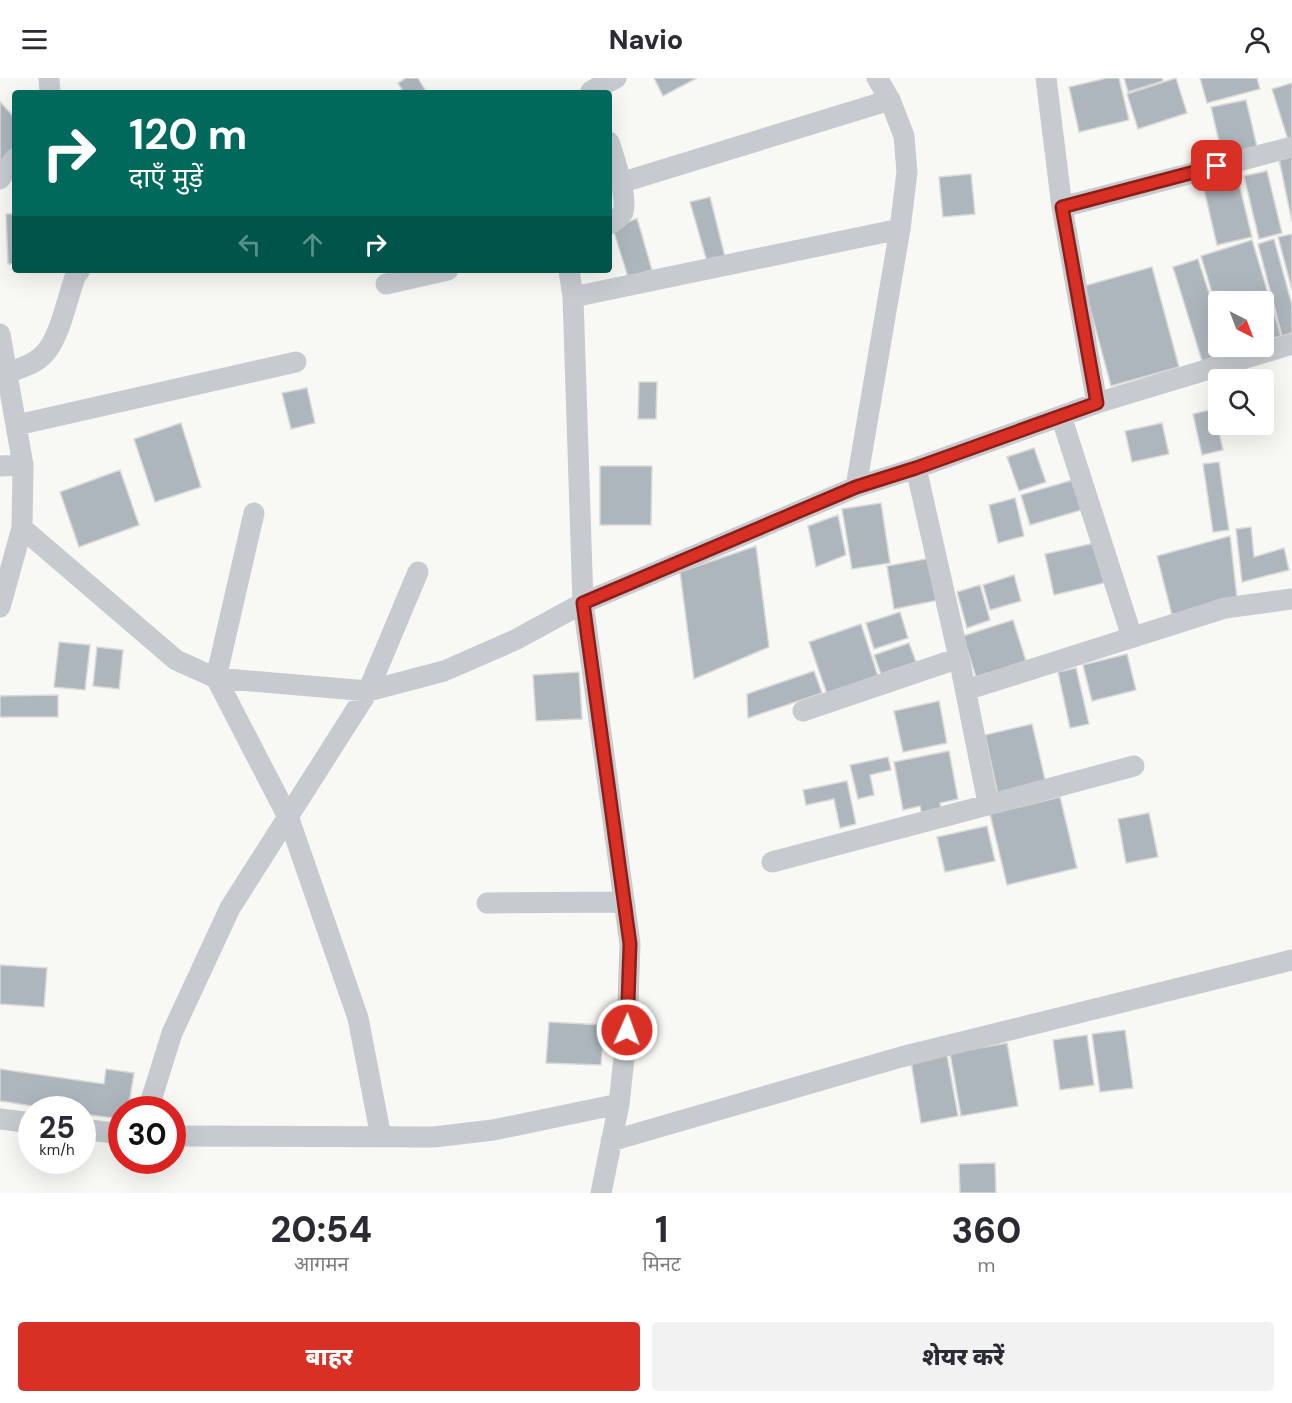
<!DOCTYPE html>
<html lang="hi">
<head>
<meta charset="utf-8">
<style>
  :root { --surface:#fff; --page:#f2f2f3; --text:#2b2b33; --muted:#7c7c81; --accent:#d93025 }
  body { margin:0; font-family:"DM Sans","Noto Sans Devanagari",sans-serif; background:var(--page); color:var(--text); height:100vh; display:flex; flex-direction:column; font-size:22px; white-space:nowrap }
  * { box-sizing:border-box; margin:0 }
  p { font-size:20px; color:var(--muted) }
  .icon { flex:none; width:33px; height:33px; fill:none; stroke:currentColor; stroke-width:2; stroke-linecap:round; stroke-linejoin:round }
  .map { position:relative; height:1115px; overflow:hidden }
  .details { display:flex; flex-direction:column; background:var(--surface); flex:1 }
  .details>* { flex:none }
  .banner { position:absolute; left:12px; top:12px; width:600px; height:183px; border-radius:6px; box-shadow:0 6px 24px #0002; background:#00695c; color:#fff; overflow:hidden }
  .needle { width:39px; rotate:138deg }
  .fabs { position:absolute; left:1208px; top:213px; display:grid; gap:12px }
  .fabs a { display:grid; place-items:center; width:66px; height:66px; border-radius:6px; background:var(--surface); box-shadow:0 6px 24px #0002; font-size:30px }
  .speed { position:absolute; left:18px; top:1018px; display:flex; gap:12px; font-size:30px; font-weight:700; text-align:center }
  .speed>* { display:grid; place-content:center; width:78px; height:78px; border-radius:50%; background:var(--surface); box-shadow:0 6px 24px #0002; line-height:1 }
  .speed small { font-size:15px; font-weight:400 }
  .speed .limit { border:9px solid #d22; background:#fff; color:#111 }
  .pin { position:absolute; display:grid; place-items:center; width:51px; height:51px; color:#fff; margin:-26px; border-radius:12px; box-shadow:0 3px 9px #0006 }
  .me { position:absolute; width:66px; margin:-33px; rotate:2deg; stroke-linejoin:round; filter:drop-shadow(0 0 4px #0008) }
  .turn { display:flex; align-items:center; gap:21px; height:126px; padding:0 18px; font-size:27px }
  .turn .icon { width:78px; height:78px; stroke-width:2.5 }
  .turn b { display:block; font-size:42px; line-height:51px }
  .lanes { display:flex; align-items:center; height:57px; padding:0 18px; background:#0003; justify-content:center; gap:30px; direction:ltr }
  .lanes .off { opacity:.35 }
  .eta { display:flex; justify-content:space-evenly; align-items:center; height:102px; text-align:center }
  .eta b { font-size:36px; font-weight:800; line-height:42px }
  .primary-button { display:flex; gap:12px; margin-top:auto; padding:12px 18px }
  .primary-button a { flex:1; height:69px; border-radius:6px; background:var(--accent); color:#fff; font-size:24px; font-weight:800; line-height:69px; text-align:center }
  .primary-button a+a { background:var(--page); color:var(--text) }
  header { display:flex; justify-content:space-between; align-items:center; height:78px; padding:0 18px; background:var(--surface); font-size:27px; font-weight:800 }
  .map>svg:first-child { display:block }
  .building { fill:#aeb6bd; stroke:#d9dad7; stroke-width:1.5 }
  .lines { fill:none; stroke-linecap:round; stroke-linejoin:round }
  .street { stroke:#c7cbcf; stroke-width:21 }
  .route-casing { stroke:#8d1f18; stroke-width:15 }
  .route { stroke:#d93025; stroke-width:10 }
</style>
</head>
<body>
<header><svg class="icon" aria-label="menu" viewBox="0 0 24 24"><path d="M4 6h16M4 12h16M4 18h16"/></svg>Navio<svg class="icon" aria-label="person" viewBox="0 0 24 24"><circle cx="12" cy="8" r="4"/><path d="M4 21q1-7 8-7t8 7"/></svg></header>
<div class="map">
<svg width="1292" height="1115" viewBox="0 0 1292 1115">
  <rect width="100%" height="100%" fill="#f8f8f5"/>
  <path class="building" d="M 406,0 L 418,0 L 427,15 L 404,15 L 398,5 Z
    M 654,0 L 697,0 L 663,18 Z
    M 1107,0 L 1119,0 L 1129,42 L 1079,54 L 1069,9 Z
    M 1124,0 L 1162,0 L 1163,3 L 1128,14 Z
    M 1176,0 L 1187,35 L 1138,51 L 1127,16 Z
    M 1200,0 L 1257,0 L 1260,11 L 1207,25 Z
    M 1292,5 L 1292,60 L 1288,62 L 1272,11 Z
    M 1246,22 L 1257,69 L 1222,77 L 1211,29 Z
    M 0,24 L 15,40 L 15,72 L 0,84 Z
    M 1292,79 L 1292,144 L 1279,81 Z
    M 1267,93 L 1282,155 L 1259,161 L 1244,98 Z
    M 971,96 L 975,136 L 943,139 L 939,99 Z
    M 1237,98 L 1252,159 L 1217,167 L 1203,107 Z
    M 710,119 L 725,179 L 707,184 L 690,124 Z
    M 6,136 L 15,136 L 15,186 L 8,186 Z
    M 637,140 L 652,192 L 628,199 L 613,151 Z
    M 1292,156 L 1292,212 L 1278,159 Z
    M 1274,161 L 1292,227 L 1292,255 L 1282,258 L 1258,166 Z
    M 1252,162 L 1281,258 L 1263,263 L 1263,224 L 1218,224 L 1218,235 L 1201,178 Z
    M 1198,181 L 1218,243 L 1218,268 L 1226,268 L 1228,274 L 1202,283 L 1173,189 Z
    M 1152,189 L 1179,289 L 1111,308 L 1084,208 Z
    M 639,304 L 657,304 L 656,341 L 638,341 Z
    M 307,310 L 315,345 L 291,351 L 282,315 Z
    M 1214,331 L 1223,372 L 1202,377 L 1193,336 Z
    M 181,345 L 201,409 L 155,424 L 134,361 Z
    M 1162,345 L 1169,376 L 1132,384 L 1125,353 Z
    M 1034,370 L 1046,404 L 1019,413 L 1007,379 Z
    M 1219,384 L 1229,452 L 1213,454 L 1203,386 Z
    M 600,388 L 652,388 L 651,447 L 600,447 Z
    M 120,392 L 139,447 L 79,469 L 60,414 Z
    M 1076,401 L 1085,431 L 1030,447 L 1021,417 Z
    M 1015,420 L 1024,458 L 998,465 L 989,427 Z
    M 881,425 L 890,485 L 852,491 L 842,431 Z
    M 838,437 L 846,477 L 816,489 L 808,448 Z
    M 1251,449 L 1254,479 L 1284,470 L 1289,492 L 1242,504 L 1236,451 Z
    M 1230,458 L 1237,520 L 1172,537 L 1157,478 Z
    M 1095,465 L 1104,505 L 1054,517 L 1045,476 Z
    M 756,468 L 769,569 L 694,601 L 680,494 Z
    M 931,480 L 939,522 L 894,531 L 887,488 Z
    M 1014,497 L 1021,523 L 990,532 L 983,507 Z
    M 980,507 L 990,542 L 967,550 L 957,514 Z
    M 900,534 L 908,560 L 874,571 L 866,545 Z
    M 1013,542 L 1026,583 L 976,599 L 963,558 Z
    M 861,546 L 878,598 L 827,616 L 809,564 Z
    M 59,564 L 90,567 L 85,612 L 54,609 Z
    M 909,565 L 916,584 L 881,596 L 874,577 Z
    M 97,569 L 123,572 L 119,611 L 93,608 Z
    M 1127,576 L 1136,612 L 1092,623 L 1083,587 Z
    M 1076,590 L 1089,646 L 1070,650 L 1058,594 Z
    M 814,593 L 822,615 L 748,640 L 747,616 Z
    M 579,594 L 582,641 L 536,643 L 533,597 Z
    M 58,617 L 58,639 L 0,639 L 0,618 Z
    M 939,623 L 947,665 L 903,674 L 894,633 Z
    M 1032,646 L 1046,706 L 998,717 L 985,657 Z
    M 949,673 L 958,721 L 940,725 L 942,735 L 922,738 L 920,728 L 903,732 L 894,684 Z
    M 888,679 L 891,692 L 870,697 L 874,717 L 858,721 L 850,687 Z
    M 847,703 L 856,746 L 840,750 L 834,721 L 806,727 L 803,712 Z
    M 1060,719 L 1077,790 L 1007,807 L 990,736 Z
    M 1149,735 L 1158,779 L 1126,785 L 1118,741 Z
    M 987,748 L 995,783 L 945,794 L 937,759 Z
    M 0,887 L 47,890 L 44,929 L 0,926 Z
    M 549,944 L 604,947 L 601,987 L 546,985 Z
    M 1125,952 L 1133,1010 L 1100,1014 L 1092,956 Z
    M 1087,957 L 1094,1007 L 1060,1012 L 1053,962 Z
    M 1007,965 L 1018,1028 L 961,1038 L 950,975 Z
    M 947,977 L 958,1038 L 921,1045 L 911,983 Z
    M 0,991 L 104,1006 L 106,991 L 134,995 L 128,1032 L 122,1032 L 122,1041 L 82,1036 L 82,1032 L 58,1032 L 0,1023 Z
    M 995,1085 L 996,1115 L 960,1115 L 959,1086 Z"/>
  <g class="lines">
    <path class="street" d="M 49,0 L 50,15
      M 1046,0 L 1062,129 L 1097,325
      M 591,13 L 616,0
      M 609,64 C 614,80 628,119 623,134 C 620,140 615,143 609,146
      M 0,101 L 15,80
      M 620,105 L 890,22
      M 1062,129 L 1292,69
      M 569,192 L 573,219 L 583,525 L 630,866 L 627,952 L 619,1026 L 601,1115
      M 386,206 L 448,192
      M 573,219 L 900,151
      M 0,256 L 23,387 L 22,450 L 0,529
      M 7,295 C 20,290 36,286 45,275 C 60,259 67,221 75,199 L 80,192
      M 1061,338 L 1132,559
      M 17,347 L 296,284
      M 0,388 L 23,387
      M 916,390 L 959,580 L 988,725
      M 856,409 L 900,151 L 907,94 L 904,58 L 890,22 L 877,0
      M 254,435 L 216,600 L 289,741 L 358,940 L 381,1059
      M 22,450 L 176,582 L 216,600 L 368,613 L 444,593 L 515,562 L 583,525 L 856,409 L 916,390 L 1097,325 L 1292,266
      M 966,612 L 1225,530 L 1292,521
      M 803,633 L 959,580
      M 772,784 L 1134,688
      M 487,825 L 624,824
      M 148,1032 L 172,955 L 230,830 L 368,613 L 418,494
      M 0,1041 L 32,1045
      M 82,1051 L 122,1056
      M 172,1058 L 434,1059 L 493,1052 L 619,1026
      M 611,1063 L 901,979 L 1292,882"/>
  </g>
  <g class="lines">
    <g class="route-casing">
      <path id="route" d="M 627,952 L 630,866 L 583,525 L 856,409 L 916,390 L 1097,325 L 1062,129 L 1217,88"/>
    </g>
    <use href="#route" class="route"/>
  </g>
</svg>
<div class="fabs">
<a><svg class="needle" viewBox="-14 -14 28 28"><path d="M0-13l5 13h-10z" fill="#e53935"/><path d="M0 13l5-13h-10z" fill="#7c7c81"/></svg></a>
<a><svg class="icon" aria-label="search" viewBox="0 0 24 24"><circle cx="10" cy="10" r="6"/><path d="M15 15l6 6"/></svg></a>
</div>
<div class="speed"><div>25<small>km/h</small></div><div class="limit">30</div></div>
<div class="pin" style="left:1217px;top:88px;background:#d93025"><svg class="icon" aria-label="arrive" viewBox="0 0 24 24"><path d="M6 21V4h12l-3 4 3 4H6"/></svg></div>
<svg class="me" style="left:627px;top:952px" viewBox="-20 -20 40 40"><circle r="17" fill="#d93025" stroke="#fff" stroke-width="3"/><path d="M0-11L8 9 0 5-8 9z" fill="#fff"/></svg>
<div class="banner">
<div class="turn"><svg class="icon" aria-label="right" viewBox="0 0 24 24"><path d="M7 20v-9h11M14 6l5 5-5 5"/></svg><div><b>120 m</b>दाएँ मुड़ें</div></div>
<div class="lanes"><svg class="icon off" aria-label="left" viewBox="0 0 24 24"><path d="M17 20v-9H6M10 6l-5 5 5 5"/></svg><svg class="icon off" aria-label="ahead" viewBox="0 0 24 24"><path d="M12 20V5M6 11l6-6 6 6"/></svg><svg class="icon" aria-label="right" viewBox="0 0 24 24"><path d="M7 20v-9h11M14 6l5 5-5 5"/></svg></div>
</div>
</div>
<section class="details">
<div class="eta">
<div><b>20:54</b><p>आगमन</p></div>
<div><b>1</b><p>मिनट</p></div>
<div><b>360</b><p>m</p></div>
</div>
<div class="primary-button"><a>बाहर</a><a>शेयर करें</a></div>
</section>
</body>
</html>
